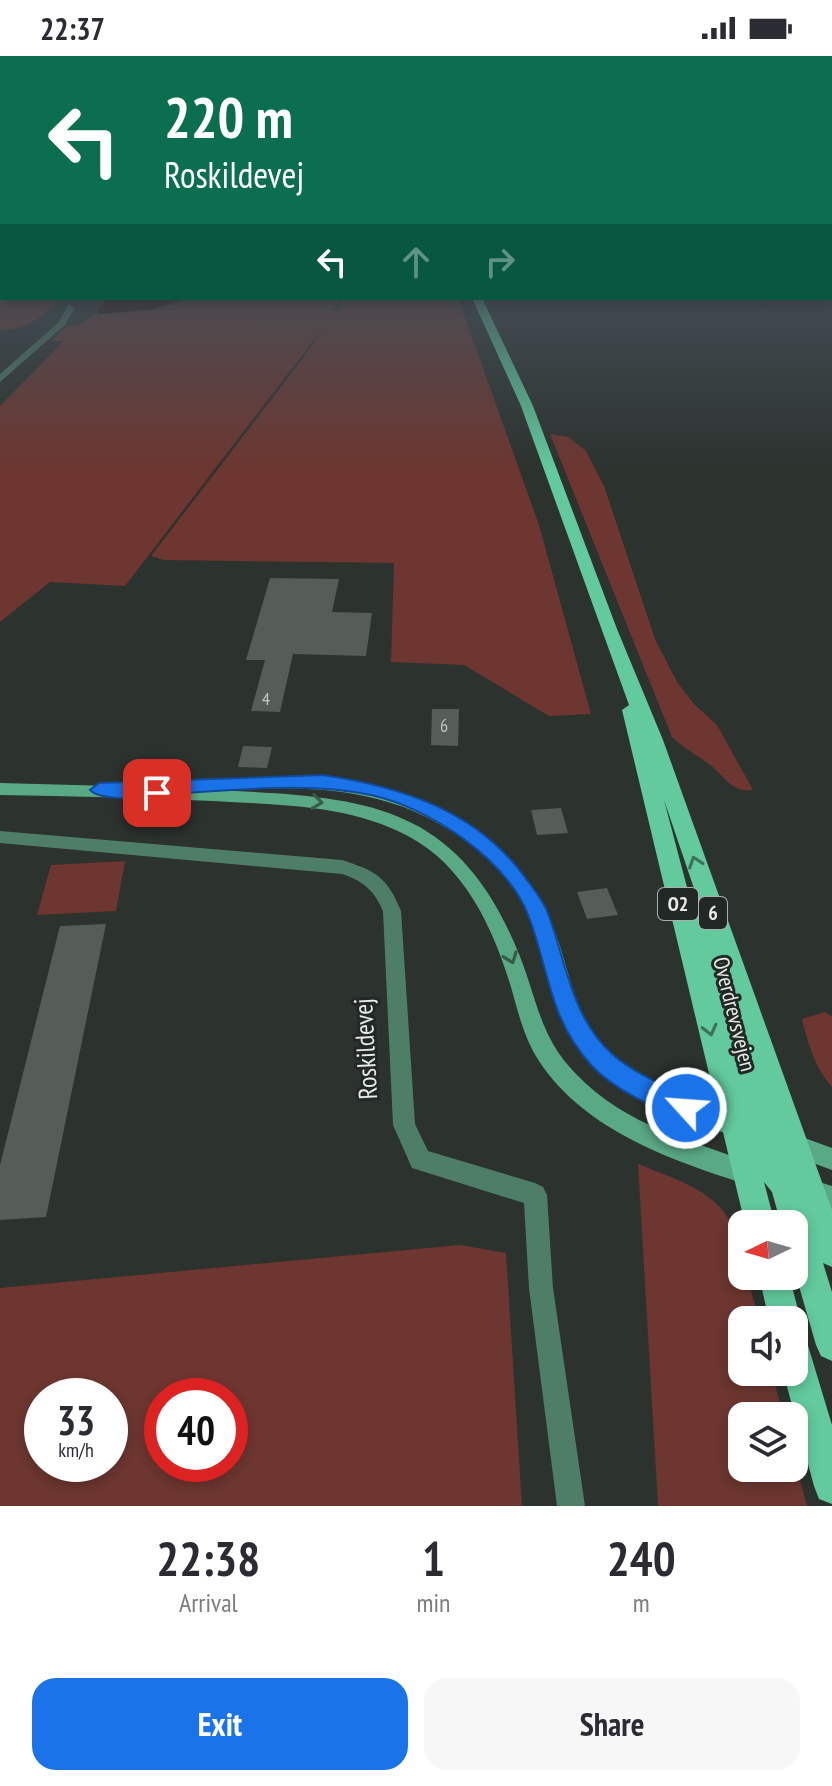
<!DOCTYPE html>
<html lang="en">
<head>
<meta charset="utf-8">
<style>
  :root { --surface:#fff; --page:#f7f7f7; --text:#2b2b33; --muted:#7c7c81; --accent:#1a73e8 }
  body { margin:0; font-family:"PT Sans Narrow",sans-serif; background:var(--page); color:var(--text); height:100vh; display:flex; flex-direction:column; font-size:30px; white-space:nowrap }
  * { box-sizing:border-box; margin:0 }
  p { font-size:26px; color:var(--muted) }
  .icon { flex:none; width:44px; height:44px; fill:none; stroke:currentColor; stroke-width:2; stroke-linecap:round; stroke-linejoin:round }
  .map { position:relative; height:1450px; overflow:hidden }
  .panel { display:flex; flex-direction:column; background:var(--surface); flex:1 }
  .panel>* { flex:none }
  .top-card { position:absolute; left:0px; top:0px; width:832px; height:244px; box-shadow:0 4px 12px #0003; background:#0b6e4f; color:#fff; overflow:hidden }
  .needle { width:52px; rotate:265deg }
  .fabs { position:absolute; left:728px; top:1154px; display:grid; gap:16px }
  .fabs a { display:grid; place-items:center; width:80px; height:80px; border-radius:16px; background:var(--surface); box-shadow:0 4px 12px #0003; font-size:40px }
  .speed { position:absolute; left:24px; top:1322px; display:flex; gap:16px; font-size:40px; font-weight:700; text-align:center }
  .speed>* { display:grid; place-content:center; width:104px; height:104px; border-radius:50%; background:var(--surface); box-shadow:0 4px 12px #0003; line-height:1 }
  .speed small { font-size:20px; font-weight:400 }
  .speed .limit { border:12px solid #d22; background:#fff; color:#111 }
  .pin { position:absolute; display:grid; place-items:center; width:68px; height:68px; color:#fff; margin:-34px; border-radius:16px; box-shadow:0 4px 12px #0006 }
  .me { position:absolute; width:88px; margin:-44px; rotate:296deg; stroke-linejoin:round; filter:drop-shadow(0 0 6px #0008) }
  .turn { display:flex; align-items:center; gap:28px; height:168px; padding:0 32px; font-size:36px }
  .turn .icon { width:104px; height:104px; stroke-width:2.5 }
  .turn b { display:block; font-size:56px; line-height:68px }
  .lanes { display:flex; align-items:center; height:76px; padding:0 32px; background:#0003; justify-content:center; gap:40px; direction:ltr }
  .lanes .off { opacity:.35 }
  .eta { display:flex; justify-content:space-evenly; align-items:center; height:136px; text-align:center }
  .eta b { font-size:48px; font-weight:600; line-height:56px }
  .action { display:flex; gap:16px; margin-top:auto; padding:16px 32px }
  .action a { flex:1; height:92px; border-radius:24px; background:var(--accent); color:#fff; font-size:32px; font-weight:600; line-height:92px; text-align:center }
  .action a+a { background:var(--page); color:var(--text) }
  .status { display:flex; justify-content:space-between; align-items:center; height:56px; padding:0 40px; background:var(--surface); direction:ltr }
  .status svg { height:22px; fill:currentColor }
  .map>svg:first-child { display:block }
  .green { fill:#6d3630; fill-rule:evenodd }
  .water { fill:#330102 }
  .building { fill:#565d59 }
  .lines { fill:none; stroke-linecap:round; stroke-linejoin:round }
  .street { fill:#4e7e67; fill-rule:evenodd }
  .secondary { fill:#5aa985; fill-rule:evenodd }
  .primary { fill:#62ca9d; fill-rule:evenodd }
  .oneway { stroke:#385c4b }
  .oneway2 { stroke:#3f715b }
  .route { fill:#1a73e8; stroke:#114b97; stroke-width:2 }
  .labels { text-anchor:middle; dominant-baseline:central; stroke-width:6; stroke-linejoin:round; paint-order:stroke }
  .number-label { font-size:18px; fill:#c2c7c4 }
  .shield { fill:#222825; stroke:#abb0ae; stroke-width:2 }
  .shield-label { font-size:20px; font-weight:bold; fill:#e6eae8 }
  .street-label { font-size:22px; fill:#e6eae8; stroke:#222825 }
  .near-street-label { font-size:26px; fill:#e6eae8; stroke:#222825 }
</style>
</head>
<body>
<div class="status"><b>22:37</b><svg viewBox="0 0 49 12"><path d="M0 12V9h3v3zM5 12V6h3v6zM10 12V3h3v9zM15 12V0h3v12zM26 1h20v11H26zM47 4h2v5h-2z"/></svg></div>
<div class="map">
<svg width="832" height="1450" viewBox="0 0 832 1450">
  <rect width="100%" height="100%" fill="#2c322e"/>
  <path class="green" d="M 0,212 L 2,242 L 61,242 C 41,262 29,273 0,274 Z
    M 193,242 L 342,242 L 333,254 L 336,255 L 345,242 L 458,242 L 539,469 L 591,658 L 549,660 L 464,609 L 391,606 L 394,507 L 164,504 L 151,500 L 304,301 L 323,272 L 125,530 L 50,526 L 0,566 L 0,350 L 64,285 L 51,285 L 67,270 L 79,269 L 93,259 L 153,254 Z
    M 550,378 L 568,381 L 586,395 L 604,430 L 655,583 L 677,626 L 694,648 L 717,669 L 753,734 C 731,737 725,720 710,709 C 696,698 685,693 672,681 Z
    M 125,805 L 116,855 L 37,859 L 51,809 Z
    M 825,956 L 832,961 L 832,1031 C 815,1012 808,988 802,963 Z
    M 638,1108 C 699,1132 742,1144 742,1220 L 747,1220 L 759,1264 L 742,1264 L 742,1316 L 772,1316 L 783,1360 L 742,1360 L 742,1412 L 794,1412 L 794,1401 L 807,1450 L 658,1450 Z
    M 460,1189 L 506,1197 L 522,1450 L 0,1450 L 0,1232 ZM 42,1340 L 110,1340 L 110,1408 L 42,1408 ZM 162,1340 L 230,1340 L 230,1408 L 162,1408 Z"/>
  <path class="water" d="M 106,242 L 190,242 L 152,253 L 99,258 L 97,254 Z"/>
  <path class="building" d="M 270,522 L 339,523 L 332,556 L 372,557 L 366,600 L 293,598 L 280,656 L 251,655 L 265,604 L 246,604 Z
    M 432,653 L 459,653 L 458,690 L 431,689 Z
    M 243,690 L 272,691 L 267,712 L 238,711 Z
    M 561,752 L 568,777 L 537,779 L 531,754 Z
    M 607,832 L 618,859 L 587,863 L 577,836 Z
    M 106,868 L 46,1161 L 0,1164 L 0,1109 L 60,870 Z"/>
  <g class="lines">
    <path class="street" d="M 68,249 L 75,251 L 65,269 L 0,326 L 0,318 L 59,266 Z
      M 0,775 L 342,804 C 376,815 387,821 401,855 L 415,1068 L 428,1095 L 535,1127 L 543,1131 L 547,1139 L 553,1232 L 585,1450 L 557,1450 L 529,1232 L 524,1147 L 412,1112 L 393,1069 L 383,855 C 374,834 363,825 342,818 L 0,787 Z"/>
    <path class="secondary" d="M 233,722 C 322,720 410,724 483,780 C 514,805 538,834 553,871 C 571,915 573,963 609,997 C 647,1033 699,1045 746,1063 L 749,1071 L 746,1079 L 738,1082 C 690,1064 635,1048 596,1012 C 557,976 553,922 536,875 C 524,842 502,814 475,792 C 394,728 313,730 214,734 C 362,741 457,744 519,898 C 537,943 540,981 575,1017 C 629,1073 690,1082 757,1110 L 760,1118 L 757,1126 L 749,1129 C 673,1105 585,1075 539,1005 C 524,982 518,956 511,931 C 493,872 465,810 408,780 C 348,748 279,749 213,745 C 142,742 71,740 0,739 L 0,727 L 187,732 L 185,729 L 187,725 L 193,723 Z
      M 791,1077 L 832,1092 L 832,1114 L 783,1096 L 780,1088 L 783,1080 Z
      M 806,1122 L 832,1130 L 832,1154 L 798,1142 L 794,1134 L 798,1126 Z"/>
    <path class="primary" d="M 472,242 L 482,242 L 533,350 L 617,573 L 663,684 L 832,1154 L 832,1211 L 823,1207 L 832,1236 L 832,1305 L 821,1300 L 816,1289 L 794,1213 L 794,1168 L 781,1168 L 772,1136 L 764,1126 L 775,1168 L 745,1168 L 622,654 L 629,649 L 521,350 ZM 664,744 L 702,856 L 693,854 Z
      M 759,1220 L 789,1220 L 801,1264 L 796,1275 L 794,1276 L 794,1264 L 769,1264 Z
      M 794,1279 L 806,1283 L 832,1369 L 832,1448 L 819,1443 L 814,1430 L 783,1316 L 794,1316 Z"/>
  </g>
  <defs><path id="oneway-chevron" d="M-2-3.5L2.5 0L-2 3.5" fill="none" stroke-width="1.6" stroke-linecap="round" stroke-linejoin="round" transform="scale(2)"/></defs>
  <g class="oneway">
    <use href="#oneway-chevron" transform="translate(317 746) rotate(7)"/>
    <use href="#oneway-chevron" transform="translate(511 902) rotate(70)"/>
  </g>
  <g class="oneway2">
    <use href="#oneway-chevron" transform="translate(695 806) rotate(-109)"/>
    <use href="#oneway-chevron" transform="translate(710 974) rotate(76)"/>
  </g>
  <linearGradient id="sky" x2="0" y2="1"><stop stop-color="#181c19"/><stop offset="0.51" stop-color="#454f57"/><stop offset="1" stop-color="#454f57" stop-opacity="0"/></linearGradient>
  <rect width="832" height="415" fill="url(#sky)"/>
  <path class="route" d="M 323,719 C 403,731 478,755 527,824 C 535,835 545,847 549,860 C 566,907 572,961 611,997 C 634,1018 667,1031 695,1044 L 699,1052 L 695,1060 L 686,1064 C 656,1052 615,1035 592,1010 C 549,963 550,917 529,861 C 507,803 430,752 371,739 C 304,725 233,735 165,738 C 156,746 98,744 90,734 L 99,727 Z"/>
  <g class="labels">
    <g class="number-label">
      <text x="266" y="642">4</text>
      <text x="444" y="669">6</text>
    </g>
    <g class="shield">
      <rect x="658" y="832" width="40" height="32" rx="6"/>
      <rect x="699" y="841" width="28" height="32" rx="6"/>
    </g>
    <g class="shield-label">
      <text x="678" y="848">O2</text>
      <text x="713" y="857">6</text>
    </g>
    <g class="street-label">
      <text transform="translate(735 958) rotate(76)">Overdrevsvejen</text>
    </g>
    <g class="near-street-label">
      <text transform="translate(365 993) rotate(-93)">Roskildevej</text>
    </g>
  </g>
</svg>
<div class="fabs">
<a><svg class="needle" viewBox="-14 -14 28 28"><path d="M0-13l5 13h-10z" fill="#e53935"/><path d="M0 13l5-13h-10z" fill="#7c7c81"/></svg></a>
<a><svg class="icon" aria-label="sound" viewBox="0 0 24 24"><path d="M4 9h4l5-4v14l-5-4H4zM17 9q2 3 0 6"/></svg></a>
<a><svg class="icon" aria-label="layers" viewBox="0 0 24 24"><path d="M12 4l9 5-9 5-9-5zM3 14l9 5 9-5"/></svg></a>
</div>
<div class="speed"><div>33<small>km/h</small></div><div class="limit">40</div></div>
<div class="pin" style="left:157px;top:737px;background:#d93025"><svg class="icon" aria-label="arrive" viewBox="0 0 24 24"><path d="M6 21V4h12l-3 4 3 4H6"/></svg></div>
<svg class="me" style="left:686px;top:1052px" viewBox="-20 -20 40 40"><circle r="17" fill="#1a73e8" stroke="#fff" stroke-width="3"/><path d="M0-11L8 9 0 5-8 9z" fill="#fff"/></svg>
<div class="top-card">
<div class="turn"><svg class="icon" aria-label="left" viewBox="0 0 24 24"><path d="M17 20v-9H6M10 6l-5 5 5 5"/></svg><div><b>220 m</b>Roskildevej</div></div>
<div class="lanes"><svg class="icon" aria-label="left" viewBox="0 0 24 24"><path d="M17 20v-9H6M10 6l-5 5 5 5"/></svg><svg class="icon off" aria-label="ahead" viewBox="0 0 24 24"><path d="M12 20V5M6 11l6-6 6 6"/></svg><svg class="icon off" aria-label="right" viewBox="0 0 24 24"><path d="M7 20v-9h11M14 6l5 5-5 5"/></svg></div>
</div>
</div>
<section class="panel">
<div class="eta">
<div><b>22:38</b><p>Arrival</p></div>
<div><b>1</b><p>min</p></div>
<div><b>240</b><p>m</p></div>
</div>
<div class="action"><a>Exit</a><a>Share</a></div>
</section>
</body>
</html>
